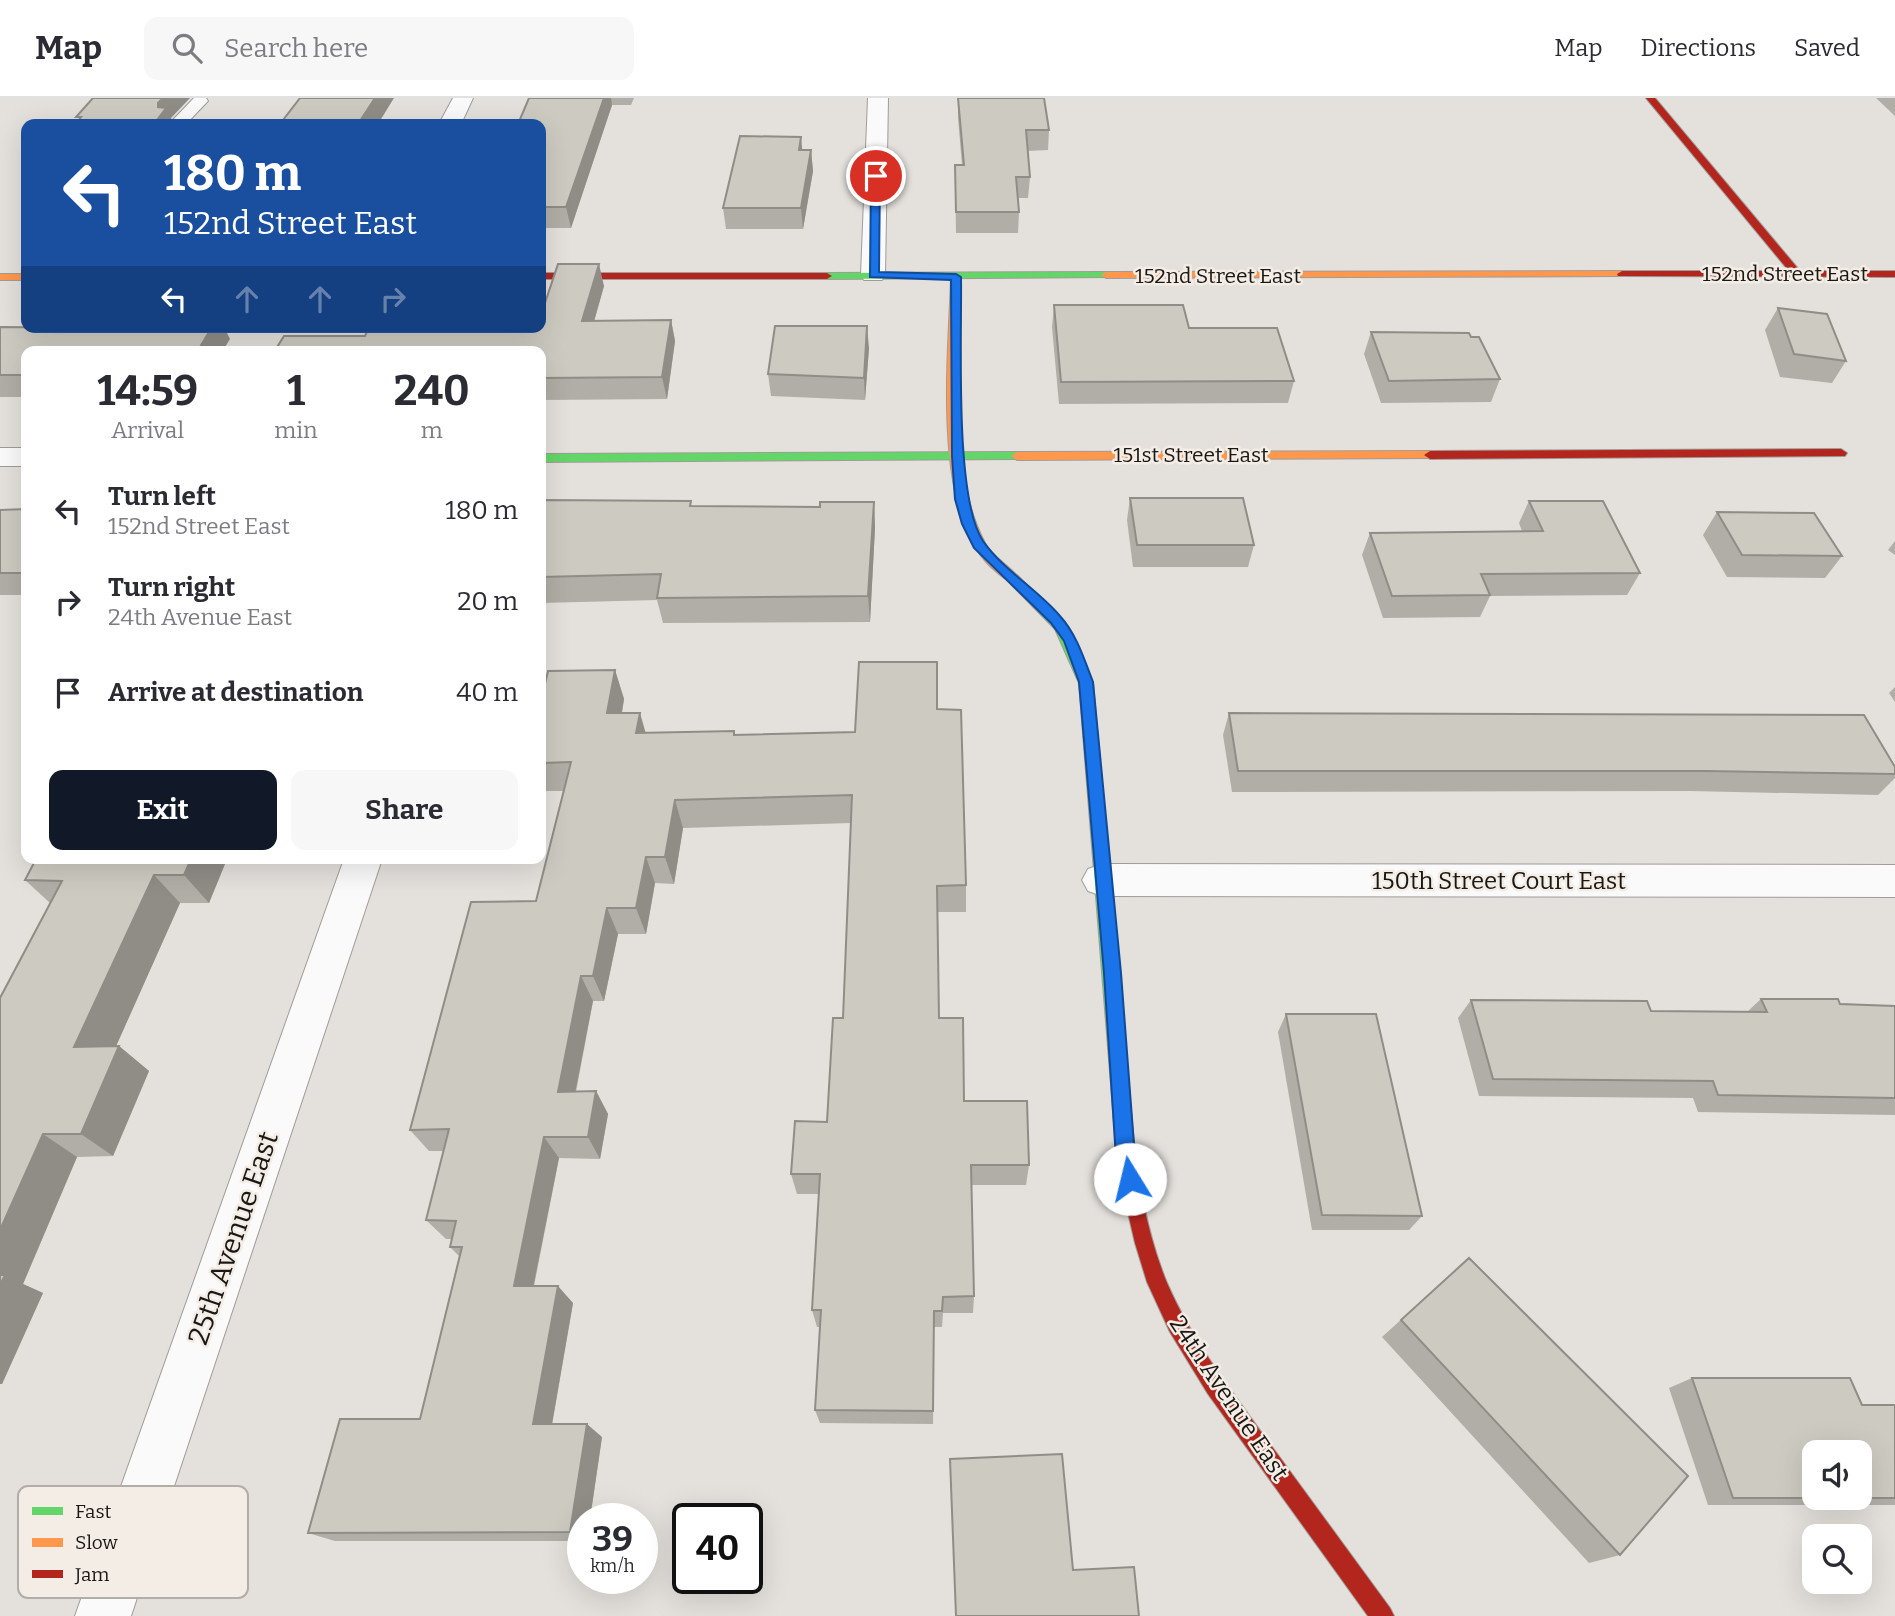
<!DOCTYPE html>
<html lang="en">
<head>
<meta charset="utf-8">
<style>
  :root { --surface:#fff; --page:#f7f7f7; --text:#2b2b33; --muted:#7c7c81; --line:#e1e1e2; --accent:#111827 }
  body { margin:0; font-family:Bitter,serif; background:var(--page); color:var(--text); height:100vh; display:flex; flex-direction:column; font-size:26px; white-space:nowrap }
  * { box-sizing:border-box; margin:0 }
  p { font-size:23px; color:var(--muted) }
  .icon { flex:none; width:38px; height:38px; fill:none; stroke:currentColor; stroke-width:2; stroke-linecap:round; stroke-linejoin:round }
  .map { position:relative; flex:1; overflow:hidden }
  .drawer { position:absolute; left:21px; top:248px; width:525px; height:518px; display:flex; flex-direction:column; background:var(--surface); border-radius:14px; box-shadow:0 7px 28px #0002 }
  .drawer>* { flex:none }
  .top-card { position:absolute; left:21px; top:21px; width:525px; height:214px; border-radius:14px; box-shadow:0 7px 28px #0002; background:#1a4fa0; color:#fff; overflow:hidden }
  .buttons { position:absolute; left:1802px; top:1342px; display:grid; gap:14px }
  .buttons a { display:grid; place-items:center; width:70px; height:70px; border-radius:14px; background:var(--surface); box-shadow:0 7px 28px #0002; font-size:35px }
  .speed { position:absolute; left:567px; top:1405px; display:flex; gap:14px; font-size:35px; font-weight:700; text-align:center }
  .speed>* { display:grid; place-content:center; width:91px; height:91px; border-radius:50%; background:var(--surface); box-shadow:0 7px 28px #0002; line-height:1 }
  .speed small { font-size:18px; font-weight:400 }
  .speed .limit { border:4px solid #111; border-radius:10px; background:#fff; color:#111 }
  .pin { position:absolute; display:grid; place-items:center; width:60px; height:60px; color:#fff; margin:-30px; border:4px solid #fff; border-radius:50%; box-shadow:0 2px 7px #0007 }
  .me { position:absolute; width:77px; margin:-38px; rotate:351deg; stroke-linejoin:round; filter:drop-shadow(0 0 5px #0008) }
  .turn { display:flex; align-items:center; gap:24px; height:147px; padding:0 28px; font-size:32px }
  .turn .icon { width:91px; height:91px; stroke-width:2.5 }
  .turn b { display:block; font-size:49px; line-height:60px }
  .lanes { display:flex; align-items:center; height:66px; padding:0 28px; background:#0003; justify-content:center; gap:35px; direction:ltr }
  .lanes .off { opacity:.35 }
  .eta { display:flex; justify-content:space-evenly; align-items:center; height:119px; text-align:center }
  .eta b { font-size:42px; font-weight:700; line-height:49px }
  .action { display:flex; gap:14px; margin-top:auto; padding:14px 28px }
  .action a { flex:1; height:80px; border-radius:14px; background:var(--accent); color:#fff; font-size:28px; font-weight:700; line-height:80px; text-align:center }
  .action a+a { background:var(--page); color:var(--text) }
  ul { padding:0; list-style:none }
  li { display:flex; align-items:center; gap:21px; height:91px; padding:0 28px }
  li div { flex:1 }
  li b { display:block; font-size:26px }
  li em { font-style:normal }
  header { display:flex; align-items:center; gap:42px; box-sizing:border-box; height:98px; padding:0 35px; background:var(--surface); border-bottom:2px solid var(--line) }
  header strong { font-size:33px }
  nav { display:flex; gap:38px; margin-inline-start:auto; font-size:24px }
  .search { width:490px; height:63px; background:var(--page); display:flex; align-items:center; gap:18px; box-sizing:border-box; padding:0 24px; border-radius:14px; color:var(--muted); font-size:26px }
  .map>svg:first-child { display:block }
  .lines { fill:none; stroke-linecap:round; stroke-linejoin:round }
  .lane-casing { stroke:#a09c99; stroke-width:2 }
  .street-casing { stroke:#a09c99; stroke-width:2 }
  .fast-casing { stroke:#a09c99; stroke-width:2 }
  .slow-casing { stroke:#a09c99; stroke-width:2 }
  .jam-casing { stroke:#a09c99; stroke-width:2 }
  .lane { fill:#fbfafa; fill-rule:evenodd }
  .street { fill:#fbfafa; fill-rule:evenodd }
  .fast { fill:#63d668; fill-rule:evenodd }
  .slow { fill:#ff974d; fill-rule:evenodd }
  .jam { fill:#b3261e; fill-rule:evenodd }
  .wall { fill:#b0aea6 }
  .shaded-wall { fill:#908d87 }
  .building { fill:#cdcac1; stroke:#908d87; stroke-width:2 }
  .route { fill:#1a73e8; stroke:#114b97; stroke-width:2 }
  .labels { text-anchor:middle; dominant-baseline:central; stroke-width:5; stroke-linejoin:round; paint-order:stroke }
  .far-street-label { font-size:21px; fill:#1a1815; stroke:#f4ede6 }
  .street-label { font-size:24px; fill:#1a1815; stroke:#f4ede6 }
  .near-street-label { font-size:28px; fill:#1a1815; stroke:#f4ede6 }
  .key { fill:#f4ede6; stroke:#b3ada7; stroke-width:2 }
  .key-label { font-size:19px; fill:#1a1815 }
</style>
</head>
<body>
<header>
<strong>Map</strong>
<div class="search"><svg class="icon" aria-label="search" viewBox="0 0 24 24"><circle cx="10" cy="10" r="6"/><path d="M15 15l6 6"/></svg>Search here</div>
<nav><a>Map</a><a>Directions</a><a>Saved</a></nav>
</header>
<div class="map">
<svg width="1895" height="1518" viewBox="0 0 1895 1518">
  <rect width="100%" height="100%" fill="#e4e0dc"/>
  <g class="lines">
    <g class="lane-casing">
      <path id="lane" d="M 194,0 L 206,0 L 208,3 L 186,26 L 169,26 Z"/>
    </g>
    <g class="street-casing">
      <path id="street" d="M 453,0 L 473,0 L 461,26 L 439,26 Z
        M 868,0 L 888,0 L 885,177 L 882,182 L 864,182 L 861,177 Z
        M 0,350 L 26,350 L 26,368 L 0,368 Z
        M 344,761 L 382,761 L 131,1518 L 75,1518 Z
        M 1102,766 L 1895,767 L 1895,799 L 1102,798 L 1088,793 L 1082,782 L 1088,771 Z"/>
    </g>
    <g class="fast-casing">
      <path id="fast" d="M 1106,174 L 1111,177 L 1110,179 L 827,181 L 822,178 L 827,175 Z
        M 1017,354 L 1023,358 L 1021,361 L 541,364 L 541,356 Z
        M 1012,476 L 1017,477 L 1066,526 L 1093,585 L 1132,1024 L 1129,1030 L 1123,1033 L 1117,1030 L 1114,1024 L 1079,585 L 1055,531 L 1005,480 Z"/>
    </g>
    <g class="slow-casing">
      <path id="slow" d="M 1622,173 L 1627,176 L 1626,178 L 1106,180 L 1101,177 L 1106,174 Z
        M 0,176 L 26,176 L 26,182 L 0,182 Z
        M 956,176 L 961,179 C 960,260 946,372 985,445 C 993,460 1009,467 1019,480 L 1012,484 C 1004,482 997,474 991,469 C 931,412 949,256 951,179 Z
        M 1430,353 L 1434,354 L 1434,360 L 1017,362 L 1011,358 L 1017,354 Z"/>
    </g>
    <g class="jam-casing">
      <path id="jam" d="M 1646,0 L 1655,0 L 1800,173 L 1895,173 L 1895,179 L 1618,178 L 1617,176 L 1622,173 L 1789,173 Z
        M 541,175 L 827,175 L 832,178 L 827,181 L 541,181 Z
        M 1841,351 L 1847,355 L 1845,358 L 1430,361 L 1424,357 L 1430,353 Z
        M 1123,1015 L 1129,1018 L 1132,1024 C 1137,1078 1146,1134 1167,1185 C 1192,1243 1231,1292 1267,1342 C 1308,1398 1349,1454 1390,1510 L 1394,1518 L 1368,1518 L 1208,1296 L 1170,1234 L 1147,1184 L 1135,1145 L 1121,1085 L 1114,1024 L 1117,1018 Z"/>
    </g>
    <use href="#lane" class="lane"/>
    <use href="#street" class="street"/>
    <use href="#fast" class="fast"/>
    <use href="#slow" class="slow"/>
    <use href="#jam" class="jam"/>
  </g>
  <path class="wall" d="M 529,0 L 634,0 L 631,7 L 612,7 L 571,130 L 541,130 L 541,26 Z
    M 958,0 L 1049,32 L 1048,52 L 1027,53 L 1030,79 L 1028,100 L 1018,100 L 1019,114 L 1018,135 L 956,135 L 955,67 L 962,67 L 958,20 Z
    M 1876,0 L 1895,0 L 1895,18 Z
    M 803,52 L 811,52 L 813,73 L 803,131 L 726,131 L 723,110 Z
    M 604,188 L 594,223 L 671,222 L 675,243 L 667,301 L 541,302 L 541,229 Z
    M 1054,207 L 1189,230 L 1294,283 L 1288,305 L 1059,306 L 1052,229 Z
    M 1778,210 L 1846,263 L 1832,285 L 1780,279 L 1765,232 Z
    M 0,229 L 230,241 L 26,254 L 26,299 L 0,299 Z
    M 1371,234 L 1471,239 L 1500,281 L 1491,304 L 1381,305 L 1364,256 Z
    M 869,250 L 865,302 L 771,298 L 768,276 Z
    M 1130,400 L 1254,447 L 1248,469 L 1133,469 L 1127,422 Z
    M 541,402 L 692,408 L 820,409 L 874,404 L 875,430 L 870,524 L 663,525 L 657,502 L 541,505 Z
    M 1529,403 L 1640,475 L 1627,497 L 1490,498 L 1480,519 L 1383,520 L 1362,457 L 1370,435 L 1522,433 L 1519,425 Z
    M 26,411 L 26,497 L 0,497 L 0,412 Z
    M 1717,414 L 1842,458 L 1825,480 L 1727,479 L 1703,437 Z
    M 1895,443 L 1895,457 L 1888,452 Z
    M 615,572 L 624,601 L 622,615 L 646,635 L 735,637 L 855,634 L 938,611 L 966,787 L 966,814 L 938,814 L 939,920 L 964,1003 L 1029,1067 L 1026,1087 L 971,1087 L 974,1198 L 973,1215 L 943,1215 L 942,1229 L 934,1229 L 933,1326 L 820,1325 L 815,1312 L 820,1229 L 817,1229 L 812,1212 L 819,1096 L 797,1096 L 791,1076 L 827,1024 L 843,920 L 851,725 L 683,730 L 674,786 L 655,785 L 646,836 L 618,836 L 604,903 L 593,903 L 576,994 L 596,993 L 608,1016 L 600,1061 L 559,1060 L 534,1188 L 573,1205 L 552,1326 L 602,1339 L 590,1421 L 583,1421 L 583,1443 L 335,1443 L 308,1435 L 420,1321 L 459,1158 L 450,1149 L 452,1141 L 446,1141 L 426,1122 L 444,1053 L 429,1053 L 410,1032 L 536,803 L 564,693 L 541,693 L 541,603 Z
    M 1895,589 L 1895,604 L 1889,595 Z
    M 1229,615 L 1895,669 L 1895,680 L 1878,697 L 1690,693 L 1232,694 L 1223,637 Z
    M 227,761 L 209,805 L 180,805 L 116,948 L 119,948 L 149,973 L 113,1058 L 77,1059 L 23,1186 L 43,1195 L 2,1286 L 0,1286 L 0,900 L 50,805 L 25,782 Z
    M 1761,901 L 1895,908 L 1895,1017 L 1698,1014 L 1693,1000 L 1479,998 L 1458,920 L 1471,902 L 1651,913 L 1747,914 Z
    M 1286,916 L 1422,1118 L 1409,1132 L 1312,1132 L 1278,934 Z
    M 1469,1160 L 1620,1457 L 1589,1465 L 1382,1239 Z
    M 1692,1280 L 1862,1307 L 1895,1307 L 1895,1407 L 1708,1407 L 1669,1290 Z"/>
  <path class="shaded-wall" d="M 163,0 L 190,0 L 171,20 L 174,26 L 154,26 L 158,5 Z
    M 375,0 L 394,0 L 378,26 L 358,26 Z
    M 604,0 L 611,0 L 612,7 L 571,130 L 566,109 Z
    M 801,39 L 803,59 L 799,52 Z
    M 811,52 L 813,73 L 803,131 L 801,110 Z
    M 599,166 L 604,188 L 588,245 L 582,223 Z
    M 671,222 L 675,243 L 667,301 L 662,279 Z
    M 867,228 L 869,250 L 865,302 L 864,280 Z
    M 212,229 L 224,229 L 230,241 L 222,254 L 197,254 Z
    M 874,404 L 875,430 L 870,524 L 868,498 Z
    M 615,572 L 624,601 L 617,644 L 607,615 Z
    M 640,615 L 648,643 L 636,635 Z
    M 675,702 L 683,730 L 674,786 L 665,759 Z
    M 646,759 L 655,785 L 646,836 L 636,810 Z
    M 191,761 L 227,761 L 209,805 L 184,777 Z
    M 154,777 L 180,805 L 105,973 L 74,949 Z
    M 607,810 L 618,836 L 604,903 L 593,878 Z
    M 581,878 L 593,903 L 571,1016 L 558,994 Z
    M 119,948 L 149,973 L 113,1058 L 81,1036 Z
    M 596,993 L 608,1016 L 600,1061 L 588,1039 Z
    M 43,1036 L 77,1059 L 23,1186 L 43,1195 L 2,1286 L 0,1286 L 0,1132 Z
    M 544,1039 L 559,1060 L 530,1205 L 514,1188 Z
    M 558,1188 L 573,1205 L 550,1338 L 533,1326 Z
    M 587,1326 L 602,1339 L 590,1421 L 583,1421 L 583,1441 L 570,1434 Z"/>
  <path class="building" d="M 93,0 L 163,0 L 158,5 L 158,9 L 166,10 L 154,26 L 76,26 L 81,19 L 76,19 Z
    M 300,0 L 375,0 L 358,26 L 280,26 Z
    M 529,0 L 604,0 L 566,109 L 541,109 L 541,26 L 518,26 Z
    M 958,0 L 1044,0 L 1049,32 L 1026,32 L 1030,79 L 1016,79 L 1019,114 L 956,114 L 955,67 L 964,67 Z
    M 740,38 L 801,39 L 799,52 L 811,52 L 801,110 L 723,110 Z
    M 558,166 L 599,166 L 582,223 L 671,222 L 662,279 L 541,280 L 541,254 L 274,254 L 284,238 L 365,238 L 369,229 L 541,229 L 541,217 Z
    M 1054,207 L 1183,207 L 1189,230 L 1277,230 L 1294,283 L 1061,284 Z
    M 1778,210 L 1827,216 L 1846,263 L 1794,256 Z
    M 775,228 L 867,228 L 864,280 L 768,276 Z
    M 0,229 L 154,230 L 212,229 L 197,254 L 26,254 L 26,277 L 0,277 Z
    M 1371,234 L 1469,235 L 1471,239 L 1479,239 L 1500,281 L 1389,283 Z
    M 1130,400 L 1243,400 L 1254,447 L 1137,447 Z
    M 541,402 L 691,403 L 690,408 L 820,409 L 820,404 L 874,404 L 868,498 L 657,500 L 661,476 L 541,479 Z
    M 1529,403 L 1603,403 L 1640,475 L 1481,476 L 1490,497 L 1392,498 L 1370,435 L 1543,433 Z
    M 26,411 L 26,475 L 0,475 L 0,412 Z
    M 1717,414 L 1814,415 L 1842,458 L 1742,457 Z
    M 859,564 L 937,564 L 937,611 L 961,612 L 966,787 L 937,788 L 939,920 L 963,920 L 964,1003 L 1027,1003 L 1029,1067 L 971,1067 L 974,1198 L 943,1199 L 942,1213 L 934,1213 L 933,1313 L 815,1312 L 821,1212 L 812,1212 L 820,1076 L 791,1076 L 795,1023 L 827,1024 L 833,920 L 843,920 L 852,697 L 675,702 L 665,759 L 646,759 L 636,810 L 607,810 L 593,878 L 581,878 L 558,994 L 596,993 L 588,1039 L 544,1039 L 514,1188 L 558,1188 L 533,1326 L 587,1326 L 570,1434 L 308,1435 L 340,1321 L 420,1321 L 462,1149 L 450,1149 L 456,1123 L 426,1122 L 449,1031 L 410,1032 L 471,804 L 536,803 L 571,664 L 541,665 L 541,603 L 548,573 L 615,572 L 607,615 L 640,615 L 636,635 L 734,633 L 734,637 L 855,634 Z
    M 1229,615 L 1864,617 L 1895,669 L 1895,676 L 1707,673 L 1238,673 Z
    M 36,761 L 191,761 L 184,777 L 154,777 L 74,949 L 119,948 L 81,1036 L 43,1036 L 0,1132 L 0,900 L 62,783 L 25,782 Z
    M 1761,901 L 1838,901 L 1840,906 L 1895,908 L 1895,1000 L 1718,997 L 1713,983 L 1493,981 L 1471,902 L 1647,903 L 1651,913 L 1767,914 Z
    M 1286,916 L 1376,916 L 1422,1118 L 1322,1117 Z
    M 1469,1160 L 1688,1378 L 1620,1457 L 1401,1222 Z
    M 0,1177 L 5,1177 L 0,1187 Z
    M 1692,1280 L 1850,1280 L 1862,1307 L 1895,1307 L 1895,1400 L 1860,1400 L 1860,1354 L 1815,1354 L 1815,1400 L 1733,1400 Z
    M 1062,1356 L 1073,1472 L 1134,1469 L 1139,1518 L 956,1518 L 950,1361 Z"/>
  <path class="route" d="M 876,75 L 880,78 L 879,174 L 956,176 L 961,179 C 962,237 954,400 983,443 C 1003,472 1037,491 1060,518 C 1077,537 1084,561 1093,584 L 1121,875 L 1135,1060 L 1140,1081 L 1137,1087 L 1130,1090 L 1123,1087 L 1116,1060 L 1104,875 L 1079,584 L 1064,543 L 1051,525 L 974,450 L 962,426 L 955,401 L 952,358 L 951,182 L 870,179 L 871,78 Z"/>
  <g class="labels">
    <g class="far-street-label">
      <text x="1785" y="176">152nd Street East</text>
      <text x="1218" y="178">152nd Street East</text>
      <text x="1191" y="357">151st Street East</text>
    </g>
    <g class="street-label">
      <text x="1499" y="783">150th Street Court East</text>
      <text transform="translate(1229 1300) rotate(56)">24th Avenue East</text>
    </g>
    <g class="near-street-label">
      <text transform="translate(233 1140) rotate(-71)">25th Avenue East</text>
    </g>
  </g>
  <rect x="18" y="1388" width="230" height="112" rx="10" class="key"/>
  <rect x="32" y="1409" width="31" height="8" fill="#63d668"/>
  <rect x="32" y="1440" width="31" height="9" fill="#ff974d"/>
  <rect x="32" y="1472" width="31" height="8" fill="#b3261e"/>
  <g class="key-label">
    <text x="75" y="1420">Fast</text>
    <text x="75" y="1451">Slow</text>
    <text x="75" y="1483">Jam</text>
  </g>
</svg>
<div class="buttons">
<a><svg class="icon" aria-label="sound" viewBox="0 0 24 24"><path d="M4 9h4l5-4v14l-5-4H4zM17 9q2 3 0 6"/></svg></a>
<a><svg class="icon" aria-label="search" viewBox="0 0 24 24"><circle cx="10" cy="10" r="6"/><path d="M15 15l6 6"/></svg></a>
</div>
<div class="speed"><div>39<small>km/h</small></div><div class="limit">40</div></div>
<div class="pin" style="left:876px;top:78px;background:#d93025"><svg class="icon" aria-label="arrive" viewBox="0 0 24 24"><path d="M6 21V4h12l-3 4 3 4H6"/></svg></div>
<svg class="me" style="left:1130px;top:1081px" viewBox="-20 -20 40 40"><circle r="19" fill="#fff"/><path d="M0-13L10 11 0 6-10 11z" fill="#1a73e8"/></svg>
<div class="top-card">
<div class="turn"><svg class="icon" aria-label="left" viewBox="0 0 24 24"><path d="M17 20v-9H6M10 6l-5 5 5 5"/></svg><div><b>180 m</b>152nd Street East</div></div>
<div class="lanes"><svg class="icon" aria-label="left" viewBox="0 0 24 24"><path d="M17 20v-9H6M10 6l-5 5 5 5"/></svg><svg class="icon off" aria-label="ahead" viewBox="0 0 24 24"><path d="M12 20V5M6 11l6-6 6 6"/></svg><svg class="icon off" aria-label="ahead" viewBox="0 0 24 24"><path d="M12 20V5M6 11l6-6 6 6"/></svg><svg class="icon off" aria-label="right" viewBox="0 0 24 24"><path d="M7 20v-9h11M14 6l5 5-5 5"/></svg></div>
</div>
<section class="drawer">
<div class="eta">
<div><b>14:59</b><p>Arrival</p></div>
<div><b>1</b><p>min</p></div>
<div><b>240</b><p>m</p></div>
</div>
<ul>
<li><svg class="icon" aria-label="left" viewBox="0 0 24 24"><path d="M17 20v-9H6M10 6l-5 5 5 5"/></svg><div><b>Turn left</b><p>152nd Street East</p></div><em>180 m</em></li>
<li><svg class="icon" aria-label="right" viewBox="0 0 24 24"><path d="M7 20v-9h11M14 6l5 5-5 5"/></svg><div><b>Turn right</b><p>24th Avenue East</p></div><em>20 m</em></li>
<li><svg class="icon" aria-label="arrive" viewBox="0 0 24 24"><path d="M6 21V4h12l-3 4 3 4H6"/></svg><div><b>Arrive at destination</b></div><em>40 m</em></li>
</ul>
<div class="action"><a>Exit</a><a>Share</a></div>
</section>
</div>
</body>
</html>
